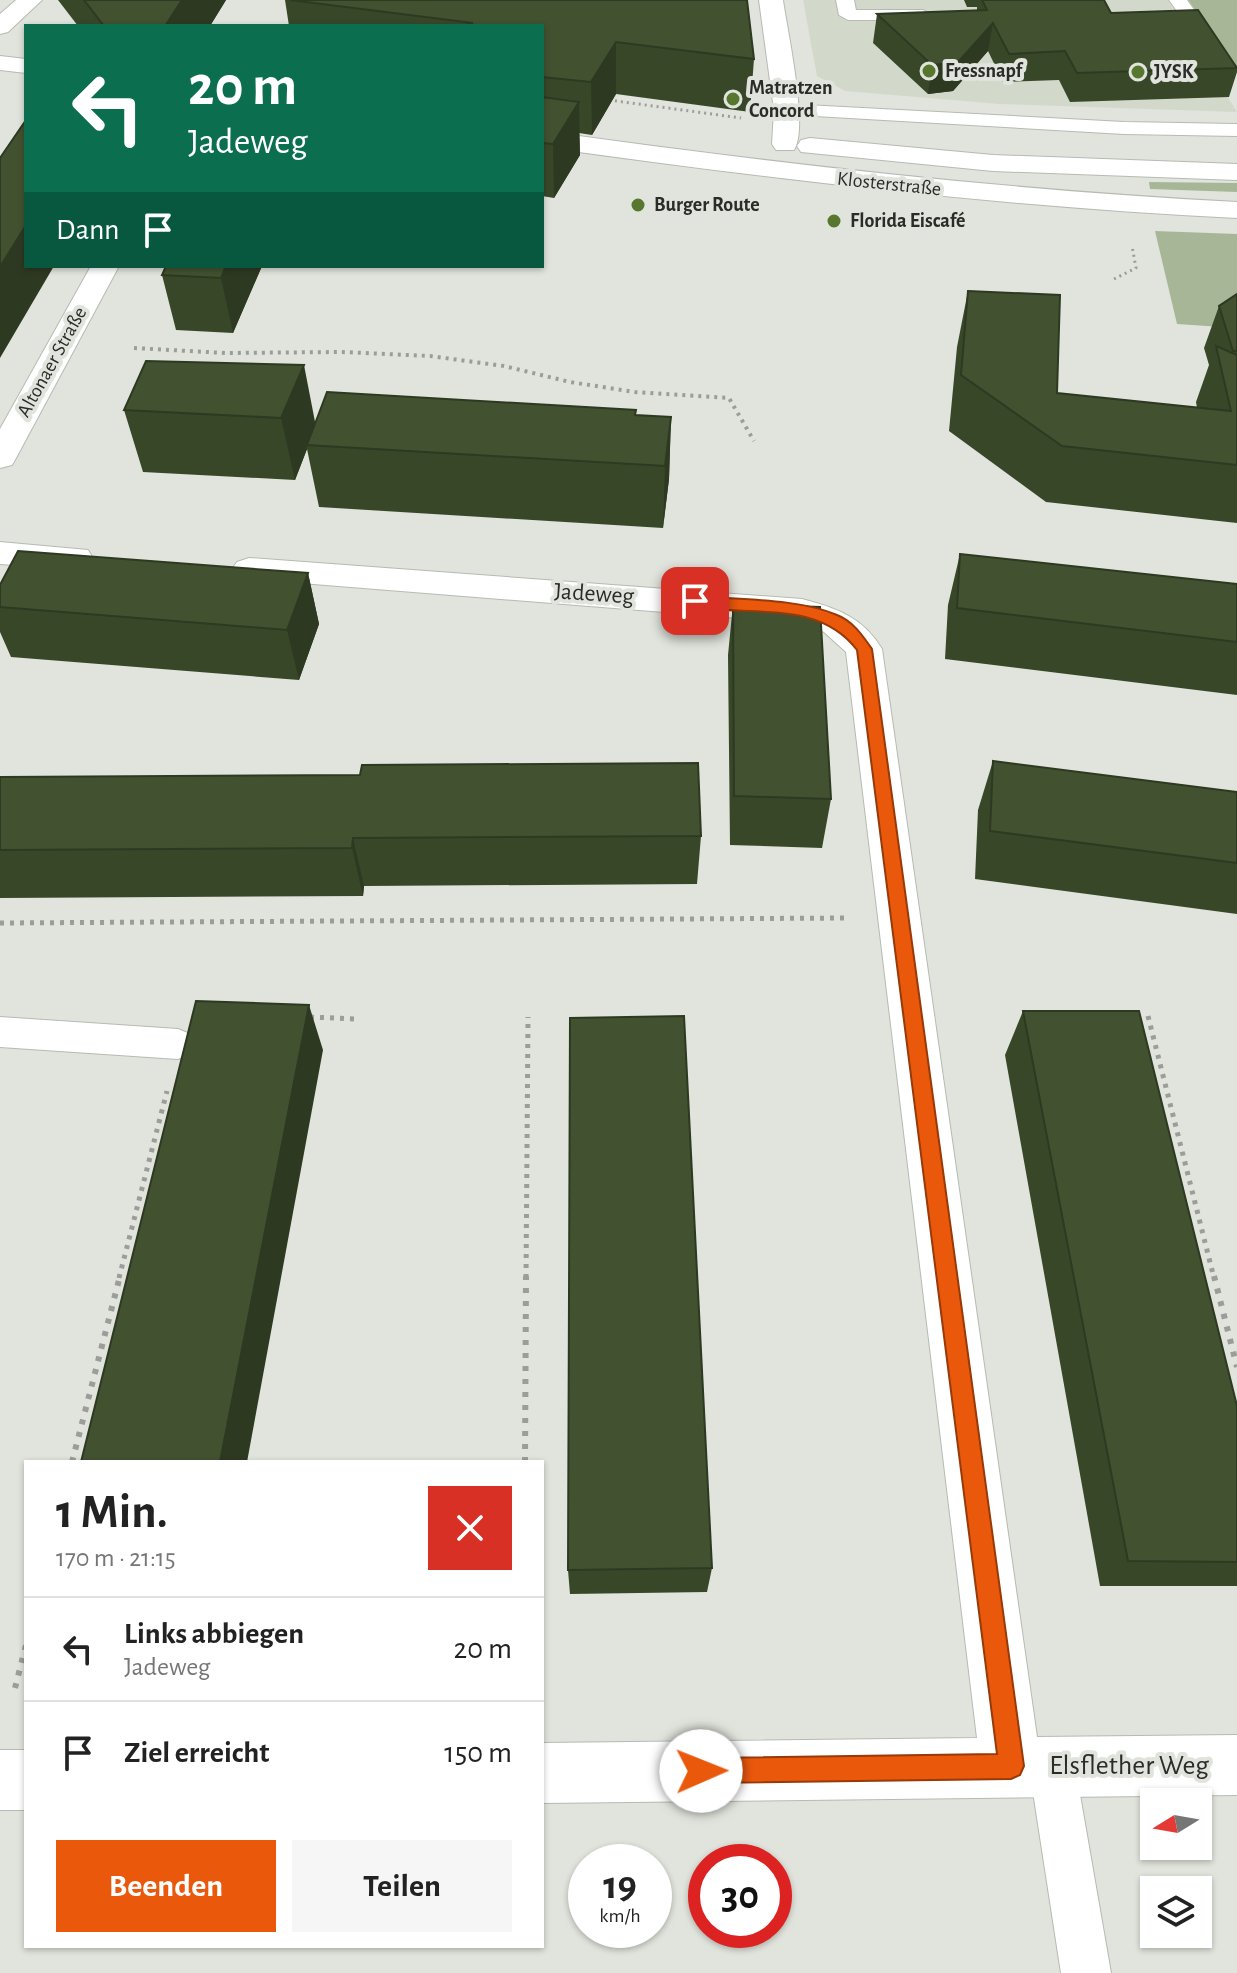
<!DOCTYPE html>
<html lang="de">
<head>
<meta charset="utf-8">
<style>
  :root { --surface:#fff; --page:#f6f6f6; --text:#222; --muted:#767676; --line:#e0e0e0; --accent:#ea580c }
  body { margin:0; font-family:"Alegreya Sans",sans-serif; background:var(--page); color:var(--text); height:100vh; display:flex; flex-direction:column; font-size:30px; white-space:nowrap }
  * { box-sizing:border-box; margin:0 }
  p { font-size:26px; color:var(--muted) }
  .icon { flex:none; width:44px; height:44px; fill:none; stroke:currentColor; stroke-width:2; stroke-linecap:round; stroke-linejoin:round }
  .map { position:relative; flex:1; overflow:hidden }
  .panel { position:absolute; left:24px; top:1460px; width:520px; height:488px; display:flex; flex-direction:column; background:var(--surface); border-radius:0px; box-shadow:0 2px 6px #0004 }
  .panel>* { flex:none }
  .guide { position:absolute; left:24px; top:24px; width:520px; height:244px; border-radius:0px; box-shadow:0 2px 6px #0004; background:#0b6e4f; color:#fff; overflow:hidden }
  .needle { width:52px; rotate:259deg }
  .tools { position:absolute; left:1140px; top:1788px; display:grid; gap:16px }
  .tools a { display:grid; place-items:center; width:72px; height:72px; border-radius:0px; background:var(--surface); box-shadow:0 2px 6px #0004; font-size:40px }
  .speed { position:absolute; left:568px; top:1844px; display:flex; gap:16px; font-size:40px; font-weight:700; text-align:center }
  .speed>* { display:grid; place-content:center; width:104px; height:104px; border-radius:50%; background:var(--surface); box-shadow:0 2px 6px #0004; line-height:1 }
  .speed small { font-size:20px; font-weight:400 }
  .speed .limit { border:12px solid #d22; background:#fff; color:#111 }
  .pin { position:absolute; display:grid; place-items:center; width:68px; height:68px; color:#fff; margin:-34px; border-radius:16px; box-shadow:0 4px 12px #0006 }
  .me { position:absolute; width:88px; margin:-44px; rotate:89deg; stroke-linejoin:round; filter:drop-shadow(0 0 6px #0008) }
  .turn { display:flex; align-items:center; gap:28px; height:168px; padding:0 32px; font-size:36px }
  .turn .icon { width:104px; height:104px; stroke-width:2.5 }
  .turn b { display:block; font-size:56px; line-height:68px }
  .then { display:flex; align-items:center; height:76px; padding:0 32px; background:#0003; gap:16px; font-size:30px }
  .round { display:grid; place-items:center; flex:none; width:84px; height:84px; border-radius:0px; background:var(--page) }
  .overview { display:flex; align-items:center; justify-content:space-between; height:136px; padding:0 32px }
  h1 { font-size:48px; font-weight:700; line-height:60px }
  .primary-button { display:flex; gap:16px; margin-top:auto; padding:16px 32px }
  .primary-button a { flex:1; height:92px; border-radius:0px; background:var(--accent); color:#fff; font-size:32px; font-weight:700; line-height:92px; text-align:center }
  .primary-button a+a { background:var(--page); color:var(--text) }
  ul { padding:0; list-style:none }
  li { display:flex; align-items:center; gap:24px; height:104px; padding:0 32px; border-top:2px solid var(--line) }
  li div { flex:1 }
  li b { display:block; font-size:30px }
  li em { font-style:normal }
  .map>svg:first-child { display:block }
  .built { fill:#d2d9cb }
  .green { fill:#a7b697 }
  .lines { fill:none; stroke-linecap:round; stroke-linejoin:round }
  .lane-casing { stroke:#b6bbb2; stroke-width:2 }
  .street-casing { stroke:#b6bbb2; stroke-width:2 }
  .secondary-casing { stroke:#b6bbb2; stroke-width:2 }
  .path-far3 { stroke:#9b9e98; stroke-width:3; stroke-dasharray:2 4; stroke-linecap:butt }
  .path-far2 { stroke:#9b9e98; stroke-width:4; stroke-dasharray:3 5; stroke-linecap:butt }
  .path-far1 { stroke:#9b9e98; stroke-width:5; stroke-dasharray:4 6; stroke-linecap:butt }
  .path { stroke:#9b9e98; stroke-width:6; stroke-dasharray:5 8; stroke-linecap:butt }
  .lane { fill:#fff; fill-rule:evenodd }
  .street { fill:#fff; fill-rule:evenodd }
  .secondary { fill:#fff; fill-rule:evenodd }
  .wall { fill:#394729 }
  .shaded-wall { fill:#2e3922 }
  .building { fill:#425230; stroke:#2e3922; stroke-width:2 }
  .route { fill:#ea580c; stroke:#983908; stroke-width:2 }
  .poi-dot { fill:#58772e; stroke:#e0e4dc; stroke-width:3 }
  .labels { text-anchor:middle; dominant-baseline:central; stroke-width:8; stroke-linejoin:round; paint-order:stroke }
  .far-poi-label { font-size:20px; font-weight:bold; fill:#2b2c29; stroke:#e0e4dc; text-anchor:start }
  .far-street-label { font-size:20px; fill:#2b2c29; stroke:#e0e4dc }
  .street-label { font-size:24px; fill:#2b2c29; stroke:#e0e4dc }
  .near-street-label { font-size:28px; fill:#2b2c29; stroke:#e0e4dc }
</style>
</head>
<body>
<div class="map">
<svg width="1237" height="1973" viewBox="0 0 1237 1973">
  <rect width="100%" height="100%" fill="#e0e4dc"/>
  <path class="built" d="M 803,0 L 1168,0 L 1237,112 L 1000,104 L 845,91 L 817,76 Z"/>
  <path class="green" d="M 1188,0 L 1237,0 L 1237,70 Z
    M 1149,182 L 1237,183 L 1237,192 L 1150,189 Z
    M 1155,231 L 1237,234 L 1237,328 L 1177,324 Z"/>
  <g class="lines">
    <g class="lane-casing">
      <path id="lane" d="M 836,0 L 854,0 L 856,10 L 923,10 L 932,15 L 923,20 L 848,20 L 839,15 Z
        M 1169,0 L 1187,0 L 1197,14 L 1194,18 L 1182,18 Z
        M 787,104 L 1124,122 L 1237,124 L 1237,136 L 1124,134 L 780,114 L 777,110 Z
        M 0,1017 L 178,1029 L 190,1034 L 195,1044 L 190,1054 L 178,1059 L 0,1047 Z
        M 1052,1743 L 1069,1749 L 1075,1766 L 1111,1973 L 1061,1973 L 1029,1766 L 1035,1749 Z"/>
    </g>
    <g class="street-casing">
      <path id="street" d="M 16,0 L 42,0 L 8,32 L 0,34 L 0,14 Z
        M 759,0 L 783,0 C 787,29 809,128 794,150 L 776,150 L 772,144 L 774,110 Z
        M 91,266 L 119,266 L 16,458 L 12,465 L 0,468 L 0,429 Z
        M 0,542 L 88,550 L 93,558 L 88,566 L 76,569 L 0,564 Z
        M 249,558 L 802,599 C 836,608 863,617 882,649 L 1037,1737 L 1237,1735 L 1237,1795 L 542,1803 L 542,1743 L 977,1738 L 846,652 L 824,632 L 802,623 L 237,578 L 231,570 L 237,562 Z
        M 0,1750 L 26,1750 L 26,1810 L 0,1810 Z"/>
    </g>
    <g class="secondary-casing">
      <path id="secondary" d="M 0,56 L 26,59 L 26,73 L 0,70 Z
        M 542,131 C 773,163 1004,190 1237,202 L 1237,218 C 1004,207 773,179 542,147 Z
        M 810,138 L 993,155 L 1237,164 L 1237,180 L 993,171 L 801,152 L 797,146 L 801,140 Z"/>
    </g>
    <path class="path-far3" d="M 609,100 L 741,118
      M 1114,279 L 1136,268 L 1132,246"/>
    <path class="path-far2" d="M 134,348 L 225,353 L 342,352 L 430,356 L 504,366 L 570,382 L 635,392 L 729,398 L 754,441"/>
    <path class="path-far1" d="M 0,923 L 847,918
      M 1148,1016 L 1214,1278
      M 310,1017 L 356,1019
      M 119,1278 L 167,1091
      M 526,1278 L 528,1017"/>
    <path class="path" d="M 1214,1276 L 1237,1367
      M 72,1462 L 120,1276
      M 525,1462 L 526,1276
      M 15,1688 L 26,1645"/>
    <use href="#lane" class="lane"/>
    <use href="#street" class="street"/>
    <use href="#secondary" class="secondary"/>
  </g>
  <path class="wall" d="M 58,0 L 226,0 L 210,26 L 78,26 Z
    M 285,0 L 747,0 L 754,59 L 750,112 L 616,94 L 592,135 L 579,133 L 580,155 L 554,198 L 542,196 L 542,26 L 289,26 Z
    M 964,0 L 1104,0 L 1111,13 L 1237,66 L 1237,72 L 1229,97 L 1070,102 L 1059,80 L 1003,82 L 988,51 L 953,91 L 928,94 L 873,43 L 877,14 L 977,10 L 977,7 L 967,7 Z
    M 166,266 L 262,266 L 233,333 L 176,330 L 162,275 Z
    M 968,291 L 1057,393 L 1197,408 L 1196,402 L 1209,365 L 1204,348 L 1219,306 L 1237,294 L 1237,523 L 1046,502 L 949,431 L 957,347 Z
    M 146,361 L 315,422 L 635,415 L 671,417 L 669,479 L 663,528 L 319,507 L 307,449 L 295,480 L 143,472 L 124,410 Z
    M 960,554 L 1237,584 L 1237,695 L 945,659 L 948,605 Z
    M 308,573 L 319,624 L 299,680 L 11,657 L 0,632 L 0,585 Z
    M 733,604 L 831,799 L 822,848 L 730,845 L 728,655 Z
    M 993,761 L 1237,792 L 1237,914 L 975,879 L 978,810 Z
    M 0,777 L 701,836 L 697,884 L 364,886 L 363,896 L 0,898 Z
    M 1023,1011 L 1237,1406 L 1237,1586 L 1100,1586 L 1005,1055 Z
    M 712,1568 L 707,1592 L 570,1594 L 568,1570 Z"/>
  <path class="shaded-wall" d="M 182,0 L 226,0 L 210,26 L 165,26 Z
    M 993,23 L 988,51 L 953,91 L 928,94 L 932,65 Z
    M 616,42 L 616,94 L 592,135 L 591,82 Z
    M 579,102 L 580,155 L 554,198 L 553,144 Z
    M 26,225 L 26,266 L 54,266 L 0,358 L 0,267 Z
    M 226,266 L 262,266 L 233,333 L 221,278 Z
    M 304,365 L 316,427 L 307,445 L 307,449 L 295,480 L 281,418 Z
    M 671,417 L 669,479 L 663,528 L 665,466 Z
    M 308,573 L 319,624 L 299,680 L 287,630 Z
    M 353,838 L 364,886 L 363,896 L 352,848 Z
    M 309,1005 L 323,1050 L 247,1462 L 220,1462 Z"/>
  <path class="building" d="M 84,0 L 182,0 L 165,26 L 104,26 Z
    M 290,0 L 747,0 L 754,59 L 616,42 L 591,82 L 542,77 L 542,26 L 462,26 L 473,23 Z
    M 982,0 L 1104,0 L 1111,13 L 1198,10 L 1237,68 L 1077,73 L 1065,51 L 1009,54 L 993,23 L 958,62 L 932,65 L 877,14 L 987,10 Z
    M 542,97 L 579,102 L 553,144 L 542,143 Z
    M 26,120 L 26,225 L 0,267 L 0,158 Z
    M 166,266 L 226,266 L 221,278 L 162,275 Z
    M 968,291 L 1060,295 L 1057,393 L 1231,411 L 1216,346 L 1237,355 L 1237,465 L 1062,446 L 961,375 Z
    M 1237,294 L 1237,351 L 1233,351 L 1219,306 Z
    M 146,361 L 304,365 L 281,418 L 124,410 Z
    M 327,392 L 636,410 L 635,415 L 671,417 L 665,466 L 307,445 Z
    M 18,551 L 308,573 L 287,630 L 0,607 L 0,585 Z
    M 960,554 L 1237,584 L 1237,642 L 957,608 Z
    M 733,604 L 820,607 L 831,799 L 734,796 Z
    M 993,761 L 1237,792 L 1237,863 L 990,831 Z
    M 698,763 L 701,836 L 353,838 L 352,848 L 0,850 L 0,777 L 360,775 L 362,765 Z
    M 196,1001 L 309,1005 L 220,1462 L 81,1462 Z
    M 1023,1011 L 1139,1011 L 1237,1406 L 1237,1562 L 1128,1561 Z
    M 684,1016 L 712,1568 L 568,1570 L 570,1018 Z"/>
  <path class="route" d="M 695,596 C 738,600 798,598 837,615 C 853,621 863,636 872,649 L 1024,1766 L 1020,1775 L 1011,1779 L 701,1783 L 692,1780 L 689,1771 L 692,1762 L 701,1758 L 997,1754 L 857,650 C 817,597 747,619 690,605 L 690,598 Z"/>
  <g class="poi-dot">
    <circle cx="929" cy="71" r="8"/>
    <circle cx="1138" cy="72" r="8"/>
    <circle cx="733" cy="99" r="8"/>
    <circle cx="638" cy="205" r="8"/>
    <circle cx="834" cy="221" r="8"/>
  </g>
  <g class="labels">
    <g class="far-poi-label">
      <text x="945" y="71">Fressnapf</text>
      <text x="1154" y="72">JYSK</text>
      <text x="749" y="88">Matratzen<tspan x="749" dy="23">Concord</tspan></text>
      <text x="654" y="205">Burger Route</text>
      <text x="850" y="221">Florida Eiscafé</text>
    </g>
    <g class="far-street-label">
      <text transform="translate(889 184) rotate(6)">Klosterstraße</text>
      <text transform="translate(52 362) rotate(-61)">Altonaer Straße</text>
    </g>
    <g class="street-label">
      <text transform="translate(594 594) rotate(4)">Jadeweg</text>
    </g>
    <g class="near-street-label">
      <text x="1129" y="1766">Elsflether Weg</text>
    </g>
  </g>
</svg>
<div class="tools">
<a><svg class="needle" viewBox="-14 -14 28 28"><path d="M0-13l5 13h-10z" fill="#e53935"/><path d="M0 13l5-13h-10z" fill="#767676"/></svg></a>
<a><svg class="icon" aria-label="layers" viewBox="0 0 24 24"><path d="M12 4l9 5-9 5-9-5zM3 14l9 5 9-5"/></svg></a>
</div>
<div class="speed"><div>19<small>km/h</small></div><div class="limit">30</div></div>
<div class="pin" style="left:695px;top:601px;background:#d93025"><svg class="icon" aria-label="arrive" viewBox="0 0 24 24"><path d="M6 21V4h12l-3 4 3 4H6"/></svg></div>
<svg class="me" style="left:701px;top:1771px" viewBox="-20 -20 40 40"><circle r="19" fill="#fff"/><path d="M0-13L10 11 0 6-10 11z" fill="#ea580c"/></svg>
<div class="guide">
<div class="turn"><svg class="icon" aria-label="left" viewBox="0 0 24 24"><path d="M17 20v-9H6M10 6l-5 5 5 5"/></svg><div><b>20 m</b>Jadeweg</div></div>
<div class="then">Dann<svg class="icon" aria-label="arrive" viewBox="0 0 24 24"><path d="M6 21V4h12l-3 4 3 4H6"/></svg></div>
</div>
<section class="panel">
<div class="overview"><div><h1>1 Min.</h1><p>170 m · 21:15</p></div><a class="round" style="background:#d93025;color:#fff"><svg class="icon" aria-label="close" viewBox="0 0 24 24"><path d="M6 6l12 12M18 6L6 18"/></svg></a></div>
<ul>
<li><svg class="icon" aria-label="left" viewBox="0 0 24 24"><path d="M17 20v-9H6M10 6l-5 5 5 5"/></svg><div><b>Links abbiegen</b><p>Jadeweg</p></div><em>20 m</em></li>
<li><svg class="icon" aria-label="arrive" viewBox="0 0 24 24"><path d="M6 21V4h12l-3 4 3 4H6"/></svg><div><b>Ziel erreicht</b></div><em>150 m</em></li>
</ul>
<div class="primary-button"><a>Beenden</a><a>Teilen</a></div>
</section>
</div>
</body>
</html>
